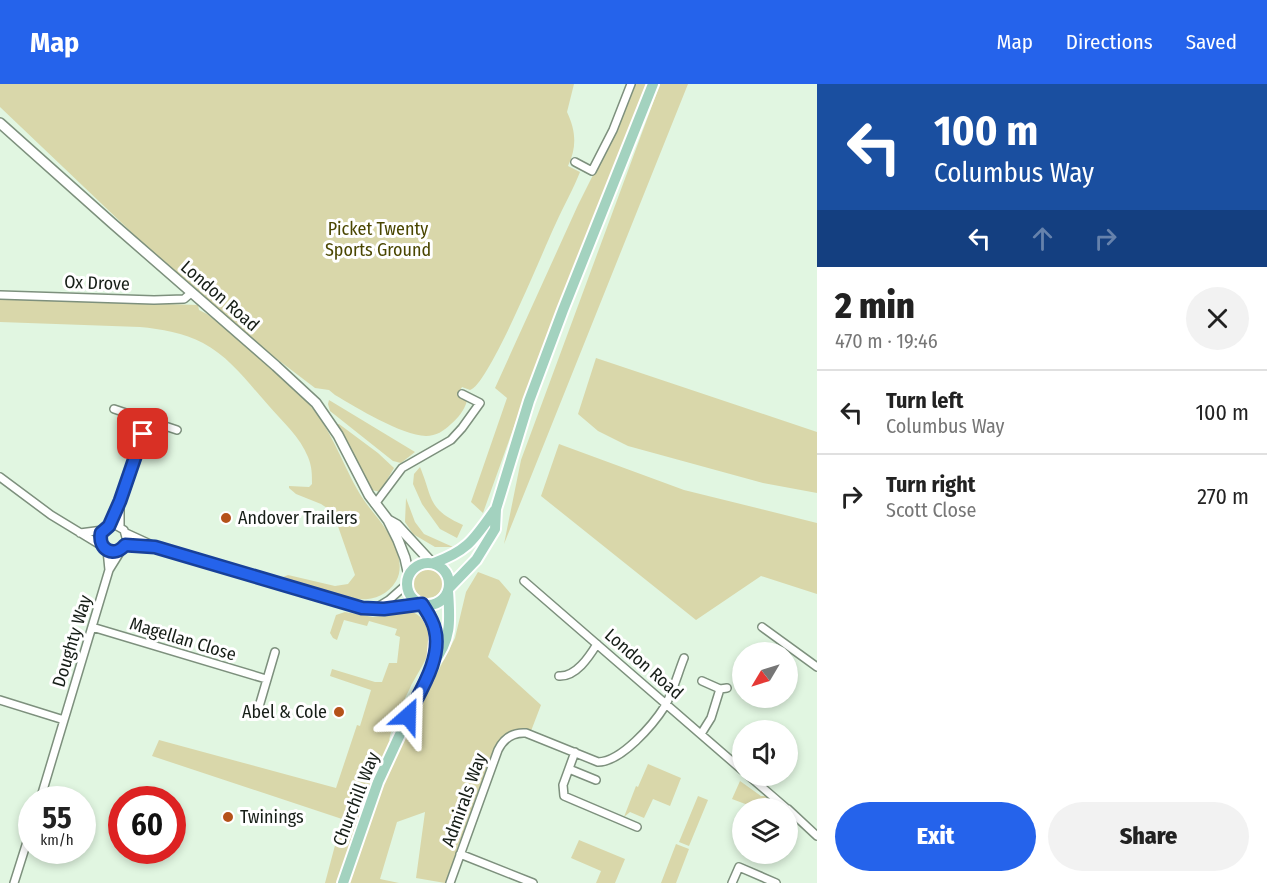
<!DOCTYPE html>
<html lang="en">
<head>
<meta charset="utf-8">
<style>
  :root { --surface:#fff; --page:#f2f2f2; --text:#222; --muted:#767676; --line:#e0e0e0; --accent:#2563eb }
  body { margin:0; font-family:"Fira Sans Condensed",sans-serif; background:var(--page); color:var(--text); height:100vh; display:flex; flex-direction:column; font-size:22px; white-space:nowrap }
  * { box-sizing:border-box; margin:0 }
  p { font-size:20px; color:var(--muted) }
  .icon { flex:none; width:33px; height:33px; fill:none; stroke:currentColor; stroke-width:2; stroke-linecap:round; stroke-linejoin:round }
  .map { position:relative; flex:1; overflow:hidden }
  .details { display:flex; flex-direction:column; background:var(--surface); width:450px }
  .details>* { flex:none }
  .top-card { background:#1a4fa0; color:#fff; overflow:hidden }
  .needle { width:39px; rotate:232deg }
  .tools { position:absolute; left:732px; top:558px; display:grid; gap:12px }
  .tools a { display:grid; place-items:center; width:66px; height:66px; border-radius:50%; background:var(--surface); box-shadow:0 3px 9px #0003; font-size:30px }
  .speed { position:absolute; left:18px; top:702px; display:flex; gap:12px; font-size:30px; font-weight:700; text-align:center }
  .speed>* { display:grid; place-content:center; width:78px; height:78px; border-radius:50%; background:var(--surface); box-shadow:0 3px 9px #0003; line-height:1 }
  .speed small { font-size:15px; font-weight:400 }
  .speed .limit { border:9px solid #d22; background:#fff; color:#111 }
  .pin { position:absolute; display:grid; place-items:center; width:51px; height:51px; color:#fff; margin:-26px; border-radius:12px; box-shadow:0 3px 9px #0006 }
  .me { position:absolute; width:66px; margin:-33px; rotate:25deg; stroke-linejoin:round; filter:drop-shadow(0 0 4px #0008) }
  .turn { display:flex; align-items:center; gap:21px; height:126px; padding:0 18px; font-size:27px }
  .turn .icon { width:78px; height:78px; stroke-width:2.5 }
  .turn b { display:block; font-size:42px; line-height:51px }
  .lanes { display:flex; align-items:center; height:57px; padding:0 18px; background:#0003; justify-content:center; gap:30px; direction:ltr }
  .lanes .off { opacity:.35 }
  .round { display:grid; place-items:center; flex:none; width:63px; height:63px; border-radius:32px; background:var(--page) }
  .overview { display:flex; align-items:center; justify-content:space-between; height:102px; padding:0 18px }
  h1 { font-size:36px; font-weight:800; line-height:45px }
  .cta { display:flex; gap:12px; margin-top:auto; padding:12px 18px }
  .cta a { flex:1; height:69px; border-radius:36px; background:var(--accent); color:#fff; font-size:24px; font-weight:800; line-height:69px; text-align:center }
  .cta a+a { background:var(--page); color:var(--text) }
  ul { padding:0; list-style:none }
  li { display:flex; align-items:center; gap:18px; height:84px; padding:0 18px; border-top:2px solid var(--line) }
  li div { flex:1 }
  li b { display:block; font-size:22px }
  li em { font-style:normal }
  header { display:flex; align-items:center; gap:36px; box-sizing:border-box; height:84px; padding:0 30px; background:var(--accent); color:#fff }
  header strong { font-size:28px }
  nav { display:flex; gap:33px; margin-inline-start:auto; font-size:21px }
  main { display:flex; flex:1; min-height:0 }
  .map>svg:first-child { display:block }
  .green { fill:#d9d7aa }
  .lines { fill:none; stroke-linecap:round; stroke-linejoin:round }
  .minor-casing { stroke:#7d907d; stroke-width:10 }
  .secondary-casing { stroke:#7d907d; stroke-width:12 }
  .primary-casing { stroke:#fff; stroke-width:14 }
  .minor { stroke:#fff; stroke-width:7 }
  .secondary { stroke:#fff; stroke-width:9 }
  .primary { stroke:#a3d2bf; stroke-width:10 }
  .route-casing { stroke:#184099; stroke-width:15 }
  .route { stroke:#2563eb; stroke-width:10 }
  .poi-dot { fill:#b55219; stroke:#fff; stroke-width:2 }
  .labels { text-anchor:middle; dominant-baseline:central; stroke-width:6; stroke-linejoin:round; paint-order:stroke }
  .park-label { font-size:18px; fill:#4a4600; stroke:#fff }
  .street-label { font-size:18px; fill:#161e17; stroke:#fff }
  .poi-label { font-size:18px; fill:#161e17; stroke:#fff; text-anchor:start }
</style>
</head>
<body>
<header>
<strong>Map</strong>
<nav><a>Map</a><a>Directions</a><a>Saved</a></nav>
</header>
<main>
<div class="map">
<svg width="817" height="799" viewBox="0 0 817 799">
  <rect width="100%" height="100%" fill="#e1f6e1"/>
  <path class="green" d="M 0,0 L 574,0 L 567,28 C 576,47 577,63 568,82 L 580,88 C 573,106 564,121 556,139 C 544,164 489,301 470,306 L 462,303 L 458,310 L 467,317 C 464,327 458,334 451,340 C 444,347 436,352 426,352 C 401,351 357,324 335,311 L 329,306 L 315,304 L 273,272 L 203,212 L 147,163 L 0,23 Z
    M 633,0 L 646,0 L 545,256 L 483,429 L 471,418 L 507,314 L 495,304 L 578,121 L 616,45 Z
    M 660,0 L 688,0 L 504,460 L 521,376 Z
    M 0,215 L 198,221 L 199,226 L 207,230 C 240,257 280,286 307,318 C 330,343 341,376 357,405 C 367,424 384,438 393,458 C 399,469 403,486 396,497 C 374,535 313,504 283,493 L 288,491 L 335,502 L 348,500 L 355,491 L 333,428 L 321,420 L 296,410 L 289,404 L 289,402 L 309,403 L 312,400 C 312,390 312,383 308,373 C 300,353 283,338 269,322 C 248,299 231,274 203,259 C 184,249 161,245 140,243 L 0,238 Z
    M 596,274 L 817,348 L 817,409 L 763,399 L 628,362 L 598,347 L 578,330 Z
    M 329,316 L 415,368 L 401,379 L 393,377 L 330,327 L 328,320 Z
    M 337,340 L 339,340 L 378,369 L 394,384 L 380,408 L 372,406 Z
    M 559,360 L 684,406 L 817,439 L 817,510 L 761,492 L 696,536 L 541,412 Z
    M 420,383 C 433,414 427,425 463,441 L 457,454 L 440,445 L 422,420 L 413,400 L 414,390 Z
    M 406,414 L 415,438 L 424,450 L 453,463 L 435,463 L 413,450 L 405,438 Z
    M413 499a15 15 0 1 1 30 0a15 15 0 1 1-30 0Z
    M 478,488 L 499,496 L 511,510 L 488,573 L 541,621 L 531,647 C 517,644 509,647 499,657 L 445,799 L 416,794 L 425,728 L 397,738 L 380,795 L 399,799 L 325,799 L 342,735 L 152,672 L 159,656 L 336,704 L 357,641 L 360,642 L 371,606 L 330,592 L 332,585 L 375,598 L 382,598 L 389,579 L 397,579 L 400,553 L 395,551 L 397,545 L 369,537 L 367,542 L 344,536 L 337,556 L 333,554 L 330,549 L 336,531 L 345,528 L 373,533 L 399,529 L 400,525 C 410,526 418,529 424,537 C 442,560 420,583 410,604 C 402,620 393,639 389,656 L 407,648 L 455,554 L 466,508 Z
    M 648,680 L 681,694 L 670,722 L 653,715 L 644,734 L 630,728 L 624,733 L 636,702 L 638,703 Z
    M 740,697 L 761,712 L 765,712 L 778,724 L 756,724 L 732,715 Z
    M 698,712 L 708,716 L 689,762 L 679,758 Z
    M 579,756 L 625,775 L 615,799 L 596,799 L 601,787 L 571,774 Z
    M 676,760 L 689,765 L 676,799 L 661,799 Z"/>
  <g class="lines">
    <g class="minor-casing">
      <path id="minor" d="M 575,78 L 592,87 L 613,46 L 631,0
        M 0,211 L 154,216 L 184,215 L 191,209
        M 114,325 L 177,346
        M 0,393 L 51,431 L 102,462
        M 120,419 L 120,443
        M 375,420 L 402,384 L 451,356 L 462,344 L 480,319 L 462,310
        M 109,442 L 120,417 L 146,336
        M 80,449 L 103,446
        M 126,449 L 150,460
        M 125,461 L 155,463 L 362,524 L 384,524 L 420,519
        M 107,466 L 109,486
        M 524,497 L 742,686
        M 376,524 L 389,516 L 407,500
        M 92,543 L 266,595
        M 762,543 L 817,583
        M 559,592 C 576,593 589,573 597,560
        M 702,597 L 720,605 L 727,604
        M 0,616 L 64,636 L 40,716
        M 258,626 L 275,568
        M 64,636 L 109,486 L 127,457 L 124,446 L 115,441 L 106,444 L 100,452 L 102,462 L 109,467 L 121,466
        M 701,650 L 711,634 L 720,605
        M 575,668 L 563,701 L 564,712 L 637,743
        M 569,685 L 596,696
        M 749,692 L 786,724
        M 788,725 L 817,752
        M 460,770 L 533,799
        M 14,799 L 32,742
        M 450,799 L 498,666 C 504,654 513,648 526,649 L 598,678 C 621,678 653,641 665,622 C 673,608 678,589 684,574
        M 732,799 L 739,783 L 776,799"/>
    </g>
    <g class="secondary-casing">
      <path id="secondary" d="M 0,39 L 112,139 L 276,282 L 316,319 L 338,351 L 369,411 L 388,436 L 398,456 L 405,474 L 409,492
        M 388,436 L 397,441 L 432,479"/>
    </g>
    <g class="primary-casing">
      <path id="primary" d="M407 500a21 21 0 1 1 42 0a21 21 0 1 1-42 0Z
        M 434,479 C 469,466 474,455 495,426
        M 449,504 L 476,476 L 495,445 L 496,425 L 529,317 L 563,226 L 653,0
        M 422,520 L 436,546 L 433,579
        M 343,799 L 378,698 L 433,579 C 452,555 450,536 448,507"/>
    </g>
    <use href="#minor" class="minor"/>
    <use href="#secondary" class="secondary"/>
    <use href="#primary" class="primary"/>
  </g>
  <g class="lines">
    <g class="route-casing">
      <path id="route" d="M 143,350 L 120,417 L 109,442 L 101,449 C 98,466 114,474 125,461 L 155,463 L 362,524 L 384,525 L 422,520 C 427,528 433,536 435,546 C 442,575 420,607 408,632"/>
    </g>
    <use href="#route" class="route"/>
  </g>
  <g class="poi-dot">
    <circle cx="226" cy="434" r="6"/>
    <circle cx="339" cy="628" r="6"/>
    <circle cx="228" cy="733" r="6"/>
  </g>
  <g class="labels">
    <g class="park-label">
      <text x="378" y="145">Picket Twenty<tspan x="378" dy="21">Sports Ground</tspan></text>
    </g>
    <g class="street-label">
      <text transform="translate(97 199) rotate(2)">Ox Drove</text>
      <text transform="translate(220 212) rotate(41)">London Road</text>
      <text transform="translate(183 555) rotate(17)">Magellan Close</text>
      <text transform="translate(72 557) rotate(-73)">Doughty Way</text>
      <text transform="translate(644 580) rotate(41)">London Road</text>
      <text transform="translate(356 715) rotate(-69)">Churchill Way</text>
      <text transform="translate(464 716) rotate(-70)">Admirals Way</text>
    </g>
    <g class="poi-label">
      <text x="238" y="434">Andover Trailers</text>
      <text x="327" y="628" text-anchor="end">Abel &amp; Cole</text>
      <text x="240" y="733">Twinings</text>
    </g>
  </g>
</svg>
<div class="tools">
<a><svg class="needle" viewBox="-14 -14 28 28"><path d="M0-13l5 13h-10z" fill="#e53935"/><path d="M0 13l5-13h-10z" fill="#767676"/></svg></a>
<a><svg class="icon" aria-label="sound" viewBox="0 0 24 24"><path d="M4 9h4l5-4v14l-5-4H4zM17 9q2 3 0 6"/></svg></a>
<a><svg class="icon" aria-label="layers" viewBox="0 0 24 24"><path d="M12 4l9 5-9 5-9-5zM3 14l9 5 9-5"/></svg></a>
</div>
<div class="speed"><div>55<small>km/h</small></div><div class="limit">60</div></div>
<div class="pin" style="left:143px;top:350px;background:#d93025"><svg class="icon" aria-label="arrive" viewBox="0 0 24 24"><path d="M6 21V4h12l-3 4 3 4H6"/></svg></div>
<svg class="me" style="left:408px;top:632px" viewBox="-20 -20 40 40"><path d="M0-17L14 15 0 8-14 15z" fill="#2563eb" stroke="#fff" stroke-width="4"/></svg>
</div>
<section class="details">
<div class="top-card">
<div class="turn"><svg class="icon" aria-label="left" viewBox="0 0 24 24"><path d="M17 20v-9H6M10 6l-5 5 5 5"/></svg><div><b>100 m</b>Columbus Way</div></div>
<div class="lanes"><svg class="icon" aria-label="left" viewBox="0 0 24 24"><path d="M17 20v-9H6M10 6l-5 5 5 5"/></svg><svg class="icon off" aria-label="ahead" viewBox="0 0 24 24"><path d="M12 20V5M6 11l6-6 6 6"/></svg><svg class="icon off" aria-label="right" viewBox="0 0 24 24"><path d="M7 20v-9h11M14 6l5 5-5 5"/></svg></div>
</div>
<div class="overview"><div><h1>2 min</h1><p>470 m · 19:46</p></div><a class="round"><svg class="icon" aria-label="close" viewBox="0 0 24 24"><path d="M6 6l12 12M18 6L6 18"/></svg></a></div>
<ul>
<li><svg class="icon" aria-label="left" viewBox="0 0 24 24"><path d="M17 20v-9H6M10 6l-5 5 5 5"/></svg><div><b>Turn left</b><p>Columbus Way</p></div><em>100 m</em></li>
<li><svg class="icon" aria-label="right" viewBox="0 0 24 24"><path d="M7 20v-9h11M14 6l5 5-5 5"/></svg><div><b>Turn right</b><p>Scott Close</p></div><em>270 m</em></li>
</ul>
<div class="cta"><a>Exit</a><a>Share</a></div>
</section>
</main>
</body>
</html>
